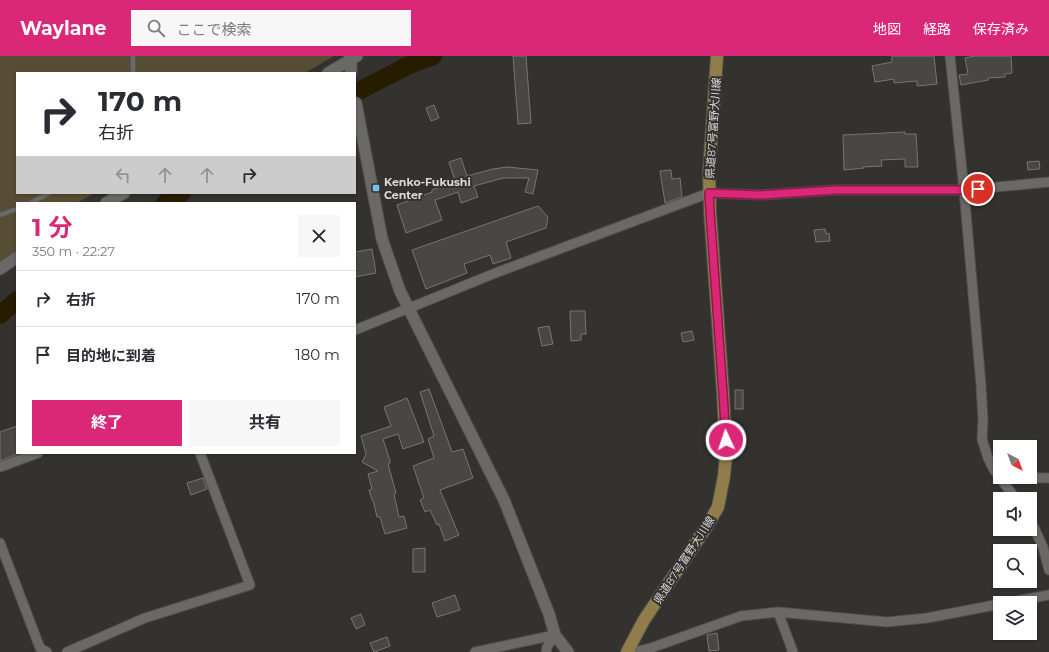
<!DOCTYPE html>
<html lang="ja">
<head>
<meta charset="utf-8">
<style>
  :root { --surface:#fff; --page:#f7f7f7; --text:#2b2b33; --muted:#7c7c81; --line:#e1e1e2; --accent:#db2777 }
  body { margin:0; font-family:Montserrat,"Noto Sans JP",sans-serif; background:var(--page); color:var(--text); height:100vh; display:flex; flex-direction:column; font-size:15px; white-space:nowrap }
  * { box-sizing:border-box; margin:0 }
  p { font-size:13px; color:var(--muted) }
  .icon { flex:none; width:22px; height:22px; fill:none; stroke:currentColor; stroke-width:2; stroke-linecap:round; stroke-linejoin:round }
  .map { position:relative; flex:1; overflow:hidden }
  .side { position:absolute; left:16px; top:146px; width:340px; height:252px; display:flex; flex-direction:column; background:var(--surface); border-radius:0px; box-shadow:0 1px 3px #0004 }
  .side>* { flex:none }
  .hud { position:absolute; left:16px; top:16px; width:340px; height:122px; border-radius:0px; box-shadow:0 1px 3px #0004; background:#fff; color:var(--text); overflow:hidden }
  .needle { width:26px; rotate:139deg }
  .controls { position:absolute; left:993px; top:384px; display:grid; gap:8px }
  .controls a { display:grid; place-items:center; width:44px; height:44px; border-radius:0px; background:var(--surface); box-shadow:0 1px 3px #0004; font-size:20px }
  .pin { position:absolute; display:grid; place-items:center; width:34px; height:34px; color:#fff; margin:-17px; border:2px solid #fff; border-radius:50%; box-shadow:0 1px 4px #0007 }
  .me { position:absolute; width:44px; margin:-22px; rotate:357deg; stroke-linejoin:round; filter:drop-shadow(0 0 3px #0008) }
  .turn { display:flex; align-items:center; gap:14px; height:84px; padding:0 16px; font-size:18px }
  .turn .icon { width:52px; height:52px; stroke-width:2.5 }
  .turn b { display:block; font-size:28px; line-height:34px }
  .lanes { display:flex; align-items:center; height:38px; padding:0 16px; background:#0003; justify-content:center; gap:20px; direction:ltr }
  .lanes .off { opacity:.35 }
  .round { display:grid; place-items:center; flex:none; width:42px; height:42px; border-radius:0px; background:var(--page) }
  .headline { display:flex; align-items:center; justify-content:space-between; height:68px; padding:0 16px }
  h1 { font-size:24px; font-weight:700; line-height:30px; color:var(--accent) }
  .primary-button { display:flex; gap:8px; margin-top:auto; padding:8px 16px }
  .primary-button a { flex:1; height:46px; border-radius:0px; background:var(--accent); color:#fff; font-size:16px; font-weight:700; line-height:46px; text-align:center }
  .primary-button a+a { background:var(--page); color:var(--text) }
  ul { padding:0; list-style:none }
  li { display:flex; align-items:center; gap:12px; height:56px; padding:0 16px; border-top:1px solid var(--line) }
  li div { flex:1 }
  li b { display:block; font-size:15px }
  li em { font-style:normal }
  header { display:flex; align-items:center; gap:24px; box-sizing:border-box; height:56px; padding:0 20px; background:var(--accent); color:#fff }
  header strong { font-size:19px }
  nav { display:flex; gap:22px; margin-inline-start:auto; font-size:14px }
  .search { width:280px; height:36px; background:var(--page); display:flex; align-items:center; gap:10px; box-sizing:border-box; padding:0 14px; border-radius:0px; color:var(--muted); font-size:15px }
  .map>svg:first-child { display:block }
  .green { fill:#564d34 }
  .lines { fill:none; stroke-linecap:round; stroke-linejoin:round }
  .river { stroke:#271b00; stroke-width:18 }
  .building { fill:#484743; stroke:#777572 }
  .service-casing { stroke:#51504d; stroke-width:6 }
  .minor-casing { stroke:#51504d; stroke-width:11 }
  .tertiary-casing { stroke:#51504d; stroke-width:13 }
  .primary-casing { stroke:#51504d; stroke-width:14 }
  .service { stroke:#6a6965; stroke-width:4.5 }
  .minor { stroke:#6a6965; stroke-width:9 }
  .tertiary { stroke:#6a6965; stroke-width:11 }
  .primary { stroke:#907d49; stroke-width:12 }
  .route-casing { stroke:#8e194d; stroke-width:10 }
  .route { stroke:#db2777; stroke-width:7 }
  .poi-dot { fill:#71c1f5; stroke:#33322f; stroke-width:1.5 }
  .labels { text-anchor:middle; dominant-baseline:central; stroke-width:4; stroke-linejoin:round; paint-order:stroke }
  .street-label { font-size:11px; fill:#dbdad8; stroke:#33322f }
  .poi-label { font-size:11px; font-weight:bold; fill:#dbdad8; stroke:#33322f; text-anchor:start }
</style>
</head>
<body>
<header>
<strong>Waylane</strong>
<div class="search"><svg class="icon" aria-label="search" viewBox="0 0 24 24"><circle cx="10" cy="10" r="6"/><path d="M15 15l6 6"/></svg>ここで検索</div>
<nav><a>地図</a><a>経路</a><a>保存済み</a></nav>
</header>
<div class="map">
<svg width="1049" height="596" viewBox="0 0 1049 596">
  <rect width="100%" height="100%" fill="#33322f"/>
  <path class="green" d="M 0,0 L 334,0 L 305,17 L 17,17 L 17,137 L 94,137 L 77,147 L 17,147 L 17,196 L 0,213 Z"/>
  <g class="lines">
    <path class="river" d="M 355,37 L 409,9 L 433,0
      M 165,147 L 182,137
      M 0,259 L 17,244"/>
  </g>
  <path class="building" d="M 513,0 L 526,0 L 531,67 L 518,68 Z
    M 892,0 L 934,0 L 937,28 L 917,30 L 917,25 L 894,27 L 894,23 L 875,26 L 872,10 L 892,6 Z
    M 975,0 L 1011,0 L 1012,17 L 1005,18 L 1005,21 L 988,22 L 988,24 L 961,29 L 959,19 L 968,18 L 965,2 Z
    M 434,49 L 439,62 L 431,65 L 426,52 Z
    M 905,76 L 905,78 L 916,78 L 918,111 L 905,111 L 905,103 L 881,104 L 882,110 L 863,111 L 864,112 L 844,114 L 843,79 Z
    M 461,102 L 467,120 L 493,113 L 507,111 L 538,114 L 533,138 L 525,136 L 529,122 L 503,122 L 474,130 L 478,141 L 461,147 L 458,136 L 435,144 L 442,164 L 406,177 L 397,149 L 432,136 L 432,134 L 455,125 L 449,106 Z
    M 1039,105 L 1040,113 L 1028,114 L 1027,106 Z
    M 671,114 L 672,123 L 680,122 L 682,141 L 665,147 L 660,115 Z
    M 538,150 L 548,161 L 546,172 L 506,186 L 511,202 L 493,208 L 490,199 L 464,208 L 467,217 L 426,233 L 412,194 Z
    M 825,173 L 826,178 L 829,177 L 830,185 L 816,186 L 814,174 Z
    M 372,193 L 376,217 L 355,221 L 355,196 Z
    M 570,255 L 585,255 L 586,278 L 581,278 L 581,284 L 571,285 Z
    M 549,270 L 553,288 L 542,290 L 538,272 Z
    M 692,275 L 694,284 L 683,286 L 681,277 Z
    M 429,333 L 452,396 L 463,393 L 473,422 L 440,434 L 459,479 L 445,485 L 439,468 L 437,469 L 430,454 L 425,456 L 420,444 L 424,442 L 413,410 L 434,402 L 428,383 L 434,380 L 420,336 Z
    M 735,334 L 743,334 L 743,353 L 735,353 Z
    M 407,342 L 424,386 L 403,393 L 398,378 L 383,383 L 390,405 L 390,407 L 388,408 L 396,437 L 394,438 L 399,461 L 404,460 L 407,472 L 385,478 L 380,461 L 377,461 L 373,444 L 372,444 L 369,434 L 372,433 L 368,418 L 378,415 L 362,406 L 366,398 L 361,380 L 391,370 L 384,351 Z
    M 17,370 L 17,398 L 0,405 L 0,376 Z
    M 203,422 L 207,433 L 191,439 L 187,427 Z
    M 425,492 L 425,516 L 413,516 L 413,493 Z
    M 455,539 L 460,554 L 437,561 L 432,547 Z
    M 361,558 L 365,569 L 356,573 L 351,562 Z
    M 717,577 L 719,594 L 709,595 L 707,579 Z
    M 387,581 L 390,590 L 374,596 L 370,587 Z"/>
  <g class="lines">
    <g class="service-casing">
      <path id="service" d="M 133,0 L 133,17
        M 31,147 L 49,137
        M 0,159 L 17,153"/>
    </g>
    <g class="minor-casing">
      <path id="minor" d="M 950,0 L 964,134 L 981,329 L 983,365 L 982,383 L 988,402 L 994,414 L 1016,443
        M 355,274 L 498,216 L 709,137 L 760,139 L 836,134 L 964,134 L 1049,126
        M 0,411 L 38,397
        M 1000,421 L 1049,422
        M 1030,463 L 1043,491 L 1049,514
        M 0,487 L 40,592 L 47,596
        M 1006,547 L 1049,539
        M 778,556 L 793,596
        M 67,596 L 145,562 L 250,529 L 200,397
        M 475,596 L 555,579
        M 546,596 L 547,591 L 555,579
        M 634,596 L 651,592 L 741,560 L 778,556 L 887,566 L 927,562 L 1000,548"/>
    </g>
    <g class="tertiary-casing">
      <path id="tertiary" d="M 351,0 L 351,17
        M 328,17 L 357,0
        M 356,47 L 382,183 L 400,235 L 504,444 L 549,558 L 555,579 L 568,596
        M 106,147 L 124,137
        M 0,213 L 17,201"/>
    </g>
    <g class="primary-casing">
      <path id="primary" d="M 627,596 L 644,564 L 707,470 L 718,451 L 724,420 L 726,399 L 723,337 L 710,155 L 709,116 L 717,0"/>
    </g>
    <use href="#service" class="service"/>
    <use href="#minor" class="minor"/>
    <use href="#tertiary" class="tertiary"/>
    <use href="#primary" class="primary"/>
  </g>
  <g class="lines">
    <g class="route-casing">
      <path id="route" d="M 726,384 L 723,337 L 710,155 L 709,137 L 760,139 L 836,134 L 964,134 L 978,133"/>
    </g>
    <use href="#route" class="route"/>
  </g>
  <rect class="poi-dot" x="372" y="128" width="8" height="8" rx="2"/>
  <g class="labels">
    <g class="street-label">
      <text transform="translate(713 72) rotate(-86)">県道87号富野大川線</text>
      <text transform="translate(684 504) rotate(-57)">県道87号富野大川線</text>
    </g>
    <g class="poi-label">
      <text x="384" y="126">Kenko-Fukushi<tspan x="384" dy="13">Center</tspan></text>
    </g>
  </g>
</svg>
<div class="controls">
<a><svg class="needle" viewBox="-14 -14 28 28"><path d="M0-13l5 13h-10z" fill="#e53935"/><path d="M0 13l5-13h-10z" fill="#7c7c81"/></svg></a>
<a><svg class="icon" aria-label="sound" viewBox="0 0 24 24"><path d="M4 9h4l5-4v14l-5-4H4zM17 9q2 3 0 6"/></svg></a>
<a><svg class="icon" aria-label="search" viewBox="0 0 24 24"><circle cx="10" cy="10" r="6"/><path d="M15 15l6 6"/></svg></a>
<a><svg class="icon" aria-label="layers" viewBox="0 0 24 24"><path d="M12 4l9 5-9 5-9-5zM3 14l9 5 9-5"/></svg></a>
</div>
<div class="pin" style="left:978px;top:133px;background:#d93025"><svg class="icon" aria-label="arrive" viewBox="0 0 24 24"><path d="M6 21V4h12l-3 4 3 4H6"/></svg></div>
<svg class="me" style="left:726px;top:384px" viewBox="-20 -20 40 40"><circle r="17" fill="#db2777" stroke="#fff" stroke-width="3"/><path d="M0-11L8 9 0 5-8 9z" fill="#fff"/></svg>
<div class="hud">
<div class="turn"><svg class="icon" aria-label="right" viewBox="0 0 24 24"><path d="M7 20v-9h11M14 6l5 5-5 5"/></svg><div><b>170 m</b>右折</div></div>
<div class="lanes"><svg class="icon off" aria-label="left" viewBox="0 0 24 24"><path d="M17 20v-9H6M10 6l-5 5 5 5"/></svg><svg class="icon off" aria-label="ahead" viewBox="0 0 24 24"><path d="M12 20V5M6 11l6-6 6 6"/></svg><svg class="icon off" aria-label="ahead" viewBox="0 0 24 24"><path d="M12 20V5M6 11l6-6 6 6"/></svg><svg class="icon" aria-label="right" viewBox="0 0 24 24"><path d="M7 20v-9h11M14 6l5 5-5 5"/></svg></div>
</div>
<section class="side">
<div class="headline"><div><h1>1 分</h1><p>350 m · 22:27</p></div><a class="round"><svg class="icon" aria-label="close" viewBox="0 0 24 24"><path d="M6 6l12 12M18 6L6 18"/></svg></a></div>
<ul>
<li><svg class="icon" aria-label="right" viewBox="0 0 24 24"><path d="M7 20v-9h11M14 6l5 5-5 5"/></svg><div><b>右折</b></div><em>170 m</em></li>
<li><svg class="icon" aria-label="arrive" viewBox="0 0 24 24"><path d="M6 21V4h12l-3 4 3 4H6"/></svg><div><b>目的地に到着</b></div><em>180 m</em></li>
</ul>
<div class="primary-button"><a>終了</a><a>共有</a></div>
</section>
</div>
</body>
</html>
